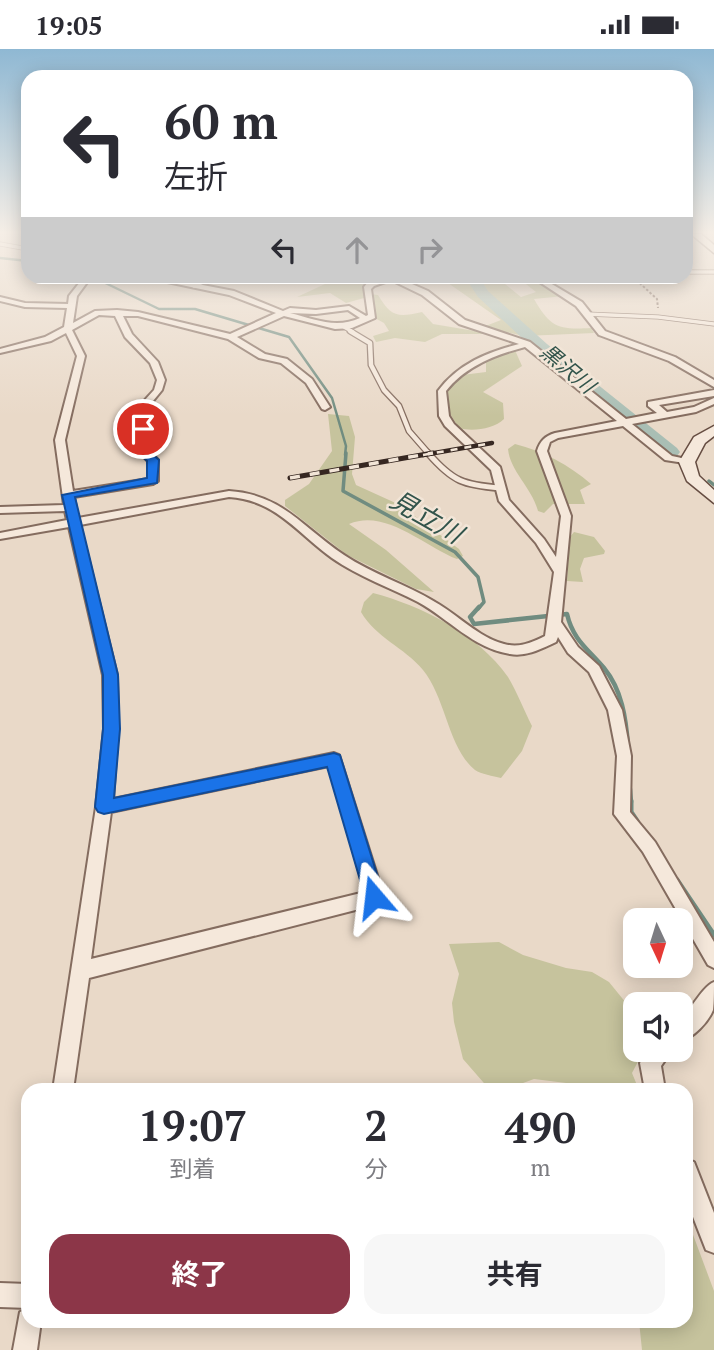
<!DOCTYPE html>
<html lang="ja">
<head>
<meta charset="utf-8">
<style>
  :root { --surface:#fff; --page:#f7f7f7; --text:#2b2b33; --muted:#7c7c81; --accent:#8c3648 }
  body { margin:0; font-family:"PT Serif","Noto Sans JP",serif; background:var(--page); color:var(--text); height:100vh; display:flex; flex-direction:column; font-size:26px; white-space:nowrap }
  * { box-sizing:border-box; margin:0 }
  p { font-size:23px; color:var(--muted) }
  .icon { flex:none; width:38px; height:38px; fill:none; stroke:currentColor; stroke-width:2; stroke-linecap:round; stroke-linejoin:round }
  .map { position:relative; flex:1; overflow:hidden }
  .side { position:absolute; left:21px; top:1034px; width:672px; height:245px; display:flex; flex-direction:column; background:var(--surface); border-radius:21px; box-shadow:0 4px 18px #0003 }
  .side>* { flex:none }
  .hud { position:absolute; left:21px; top:21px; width:672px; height:214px; border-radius:21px; box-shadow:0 4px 18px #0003; background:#fff; color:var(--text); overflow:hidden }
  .needle { width:46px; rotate:176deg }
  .tools { position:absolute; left:623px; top:859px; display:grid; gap:14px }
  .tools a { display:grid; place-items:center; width:70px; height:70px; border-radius:14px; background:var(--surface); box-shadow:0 4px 18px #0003; font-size:35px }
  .pin { position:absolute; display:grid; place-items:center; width:60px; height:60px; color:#fff; margin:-30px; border:4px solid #fff; border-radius:50%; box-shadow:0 2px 7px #0007 }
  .me { position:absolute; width:77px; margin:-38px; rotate:343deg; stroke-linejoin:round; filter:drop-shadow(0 0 5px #0008) }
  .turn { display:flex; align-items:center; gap:24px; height:147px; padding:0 28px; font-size:32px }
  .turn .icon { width:91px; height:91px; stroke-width:2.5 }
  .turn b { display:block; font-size:49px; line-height:60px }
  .lanes { display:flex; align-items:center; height:66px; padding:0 28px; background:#0003; justify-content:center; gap:35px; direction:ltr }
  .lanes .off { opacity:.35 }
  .eta { display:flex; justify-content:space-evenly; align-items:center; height:119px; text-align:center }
  .eta b { font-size:42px; font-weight:700; line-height:49px }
  .action { display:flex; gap:14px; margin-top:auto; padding:14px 28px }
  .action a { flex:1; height:80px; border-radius:21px; background:var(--accent); color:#fff; font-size:28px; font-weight:700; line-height:80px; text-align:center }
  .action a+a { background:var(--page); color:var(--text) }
  .status { display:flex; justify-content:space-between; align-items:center; height:49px; padding:0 35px; background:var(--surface); direction:ltr }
  .status svg { height:19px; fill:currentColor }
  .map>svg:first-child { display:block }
  .green { fill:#c6c39d }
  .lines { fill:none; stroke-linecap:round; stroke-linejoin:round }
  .stream-far3 { stroke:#708c80; stroke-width:2.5 }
  .stream-far2 { stroke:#708c80; stroke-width:3.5 }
  .stream-far1 { stroke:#708c80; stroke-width:4.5 }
  .stream { stroke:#708c80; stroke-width:5 }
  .river { fill:#a9beb4; fill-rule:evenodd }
  .service-far2-casing { stroke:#846c5f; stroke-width:5 }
  .service-far1-casing { stroke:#846c5f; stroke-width:7 }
  .service-casing { stroke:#846c5f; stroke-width:8 }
  .minor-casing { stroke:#846c5f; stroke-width:4 }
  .secondary-casing { stroke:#664d42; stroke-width:3 }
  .path { stroke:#846c5f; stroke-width:2; stroke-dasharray:2.5 2; stroke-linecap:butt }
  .service-far2 { stroke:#f5e8db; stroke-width:3.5 }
  .service-far1 { stroke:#f5e8db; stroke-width:4.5 }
  .service { stroke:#f5e8db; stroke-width:5 }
  .minor { fill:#f5e8db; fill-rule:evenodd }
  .secondary { fill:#f5e8db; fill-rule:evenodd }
  .rail-far1-casing { stroke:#362721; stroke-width:4.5 }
  .rail-casing { stroke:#362721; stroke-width:5 }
  .rail-far1 { stroke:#f2e5d7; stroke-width:2.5; stroke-dasharray:7; stroke-linecap:butt }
  .rail { stroke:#f2e5d7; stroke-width:3.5; stroke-dasharray:10; stroke-linecap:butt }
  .route { fill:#1a73e8; stroke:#114b97; stroke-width:2 }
  .labels { text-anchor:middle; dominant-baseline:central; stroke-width:5; stroke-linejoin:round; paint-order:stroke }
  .far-water-label { font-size:21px; font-style:italic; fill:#32544b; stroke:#f2e5d7 }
  .water-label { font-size:26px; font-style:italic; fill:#32544b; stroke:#f2e5d7 }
</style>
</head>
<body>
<div class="status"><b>19:05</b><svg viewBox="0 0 49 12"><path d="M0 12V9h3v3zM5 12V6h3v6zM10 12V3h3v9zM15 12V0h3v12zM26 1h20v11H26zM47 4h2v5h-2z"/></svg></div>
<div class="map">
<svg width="714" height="1301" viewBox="0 0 714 1301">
  <rect width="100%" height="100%" fill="#e9d9c8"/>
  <path class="green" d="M 303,228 L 340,228 L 369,234 L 364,240 L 364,249 L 346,254 L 330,244 L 297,248 L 325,235 Z
    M 451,228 L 507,228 L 505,235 L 521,248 L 536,243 L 517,228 L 529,228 L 564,247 L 534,250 C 550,278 558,281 591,279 L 594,284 L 524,287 L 483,278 L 501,271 L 448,234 Z
    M 370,245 L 378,246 C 391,267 396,269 422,263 L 433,275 L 493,285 L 442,285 L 425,293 L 395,289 L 376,293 L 373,287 L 389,282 L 384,274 L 373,268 L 376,264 Z
    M 514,299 L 522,317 L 483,343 L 503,354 L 504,370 C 494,380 472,383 459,379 L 445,357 L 447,342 L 462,326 L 486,323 L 486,312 Z
    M 328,365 L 349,367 L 355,388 L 352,425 L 356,436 L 400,456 L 459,500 L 463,507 L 457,510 C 424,497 385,459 349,475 L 386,501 L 434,543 L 416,540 L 347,506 L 285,457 L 285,451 L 309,435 L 332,402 Z
    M 515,395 C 543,402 569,416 591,435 L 580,441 L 585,455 L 553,455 L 544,464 L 538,462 C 532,439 510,422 508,400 Z
    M 574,483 L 594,488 L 605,502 L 604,505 L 584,509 L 580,520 L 583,533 L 567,532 L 570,488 Z
    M 373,544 C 422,557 478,585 508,628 C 517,643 524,661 532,677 L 522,702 L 501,729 C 493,727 481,725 475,721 C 448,699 446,649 423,621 C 404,598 376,589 361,563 L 364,553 Z
    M 499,893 L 523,906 L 566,919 L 592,923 L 609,933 L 635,965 L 635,1001 L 644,1001 L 632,1024 L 639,1041 L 562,1041 L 566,1034 L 534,1030 L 504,1041 L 490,1041 L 463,1010 L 454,973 L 452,954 L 459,925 L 449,895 Z
    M 686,1167 L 714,1242 L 714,1301 L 642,1301 L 639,1272 L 686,1272 Z"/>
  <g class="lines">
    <path class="stream-far3" d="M 0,209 L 28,212
      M 93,228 L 159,260 L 195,260 L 289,288 L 332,349 L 346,397 L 345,406"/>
    <path class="stream-far2" d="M 346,404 L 343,442 L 455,503 L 478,528 L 484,553 L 478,560
      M 709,432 L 714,436"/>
    <path class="stream-far1" d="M 479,558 L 470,568 L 474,575 L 567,565 C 573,591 588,600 604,619 C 622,641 626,669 628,697
      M 630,740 L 631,753"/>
    <path class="stream" d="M 631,752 L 631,763 L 637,772
      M 677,831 L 714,886"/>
    <path class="river" d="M 465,228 L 479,228 L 488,242 L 547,295 L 677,399 L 680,403 L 677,407 L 663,407 L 535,301 L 478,248 Z"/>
    <g class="service-far2-casing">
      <path id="service-far2" d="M 0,195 L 28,200
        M 686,223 L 714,223
        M 277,232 L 295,228
        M 194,237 L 215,228
        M 586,265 L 658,268 L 714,275
        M 344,278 L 353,283"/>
    </g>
    <g class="service-far1-casing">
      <path id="service-far1" d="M 350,282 L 370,294 L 371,316 L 384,341 L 399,357 L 409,382 L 430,406"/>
    </g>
    <g class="service-casing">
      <path id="service" d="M 428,404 C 453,433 464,436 500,439"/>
    </g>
    <g class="minor-casing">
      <path id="minor" d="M 84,228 L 91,228 L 77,247 L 73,274 L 95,262 L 117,261 L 138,263 L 230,285 L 276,264 L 229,246 L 153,230 L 150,228 L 161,228 L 234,242 L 283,262 L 290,259 L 316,261 L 349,257 L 366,267 L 368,266 L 364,238 L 368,233 L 387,228 L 396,228 L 428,242 L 465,271 L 530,293 L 626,370 L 657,364 L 648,357 L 648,353 L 714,341 L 714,347 L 659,356 L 667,363 L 694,358 L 714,349 L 714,355 L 696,363 L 632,375 L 672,407 L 691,411 L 691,415 L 665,411 L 623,377 L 558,389 L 550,393 L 547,402 L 571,467 L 561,573 L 578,598 L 599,617 L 622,661 L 631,707 L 630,763 L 655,793 L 714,893 L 714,919 L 708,916 L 643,803 L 614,765 L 617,707 L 608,661 L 589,623 L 568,604 L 558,588 L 556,593 C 541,600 526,608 510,605 C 473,599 449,570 418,553 C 389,538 359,528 332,509 C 297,484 276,451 229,448 L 80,476 L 117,626 L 118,680 L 113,750 L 334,704 L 339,706 L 384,848 L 381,854 L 375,856 L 89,929 L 73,1041 L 53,1041 L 96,758 L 104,680 L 103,626 L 69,478 L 0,490 L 0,484 L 67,471 L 65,462 L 0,464 L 0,458 L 64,456 L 55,391 L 77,307 L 66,284 L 51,292 L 0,304 L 0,300 L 45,288 L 64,278 L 67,259 L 25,258 L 0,252 L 0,248 L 25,254 L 68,255 L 69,247 ZM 391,231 L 422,246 L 459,275 L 519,295 C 487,303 458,315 438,342 L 439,367 L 445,377 L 491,421 L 499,452 L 536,494 L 554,523 L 545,587 C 531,594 519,599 504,595 C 478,588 458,566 435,553 C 406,535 372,525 344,506 C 303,479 282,445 229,442 L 78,469 L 74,448 L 153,435 L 158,432 L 158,411 L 147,400 L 153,352 L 162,341 L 165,331 L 158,313 L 132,285 L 123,267 L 138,267 L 228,290 L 259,309 L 281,314 L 306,334 L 322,360 L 325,361 L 330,358 L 312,330 L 287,310 L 265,305 L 237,288 L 284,267 L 335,280 L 352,279 L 375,269 L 371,240 L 374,237 ZM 348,261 L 360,269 C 336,280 314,270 290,264 L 316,265 ZM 99,266 L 115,267 L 125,288 L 150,314 L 157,331 L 154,341 L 144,352 L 137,401 L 148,412 L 148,430 L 73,442 L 65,391 L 85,307 L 72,281 ZM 525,298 L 617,372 L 555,384 C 545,387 540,392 537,402 L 561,467 L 556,508 L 544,490 L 509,451 L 500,418 L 454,375 L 449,367 L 446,342 C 466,317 495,306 525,298 ZM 329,717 L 365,843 L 91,910 L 111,763 Z
        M 532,228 L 540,228 L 582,253 L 605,282 L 675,308 L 714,331 L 714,338 L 669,312 L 599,286 L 576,257 Z
        M 714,933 C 714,941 714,953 713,961 C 708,974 693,988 681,993 L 681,970 C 692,960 702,938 714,933 Z
        M 648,1001 L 672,1001 L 661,1017 L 665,1041 L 645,1041 L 640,1014 Z
        M 686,1110 L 694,1113 L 714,1164 L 714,1204 L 706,1201 L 686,1150 Z
        M 0,1234 L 28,1235 L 28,1259 L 0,1258 Z
        M 28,1260 L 28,1272 L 41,1272 L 37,1301 L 13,1301 L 20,1263 Z"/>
    </g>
    <g class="secondary-casing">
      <path id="secondary" d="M 691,185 L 701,185 L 714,196 L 714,204 Z
        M 714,377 L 714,387 L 705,394 L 695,413 L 699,427 L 714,441 L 714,454 L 687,432 L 679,413 L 694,388 Z"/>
    </g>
    <path class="path" d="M 633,228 L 657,250 L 658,259"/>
    <use href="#service-far2" class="service-far2"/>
    <use href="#service-far1" class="service-far1"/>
    <use href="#service" class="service"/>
    <use href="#minor" class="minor"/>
    <use href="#secondary" class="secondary"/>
    <g class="rail-far1-casing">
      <path id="rail-far1" d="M 423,406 L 492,394"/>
    </g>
    <g class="rail-casing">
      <path id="rail" d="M 290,429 L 433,404"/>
    </g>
    <use href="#rail-far1" class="rail-far1"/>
    <use href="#rail" class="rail"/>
  </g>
  <linearGradient id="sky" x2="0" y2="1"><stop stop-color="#8fb8d3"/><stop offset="0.5" stop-color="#f5eee6"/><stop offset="1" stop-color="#f5eee6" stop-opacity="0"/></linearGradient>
  <rect width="714" height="367" fill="url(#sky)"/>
  <path class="route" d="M 139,377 L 148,380 L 148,401 L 159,411 L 157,434 L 75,448 L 118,626 L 120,680 L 114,749 L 334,704 L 340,706 L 384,848 L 381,854 L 374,857 L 368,854 L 365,848 L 327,718 L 104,765 L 98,763 L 95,758 L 103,680 L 103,626 L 62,446 L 147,429 L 147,412 L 136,401 Z"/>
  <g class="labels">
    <g class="far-water-label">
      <text transform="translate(568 319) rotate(40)">黒沢川</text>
    </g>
    <g class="water-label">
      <text transform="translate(427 467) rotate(30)">見立川</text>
    </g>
  </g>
</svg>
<div class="tools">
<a><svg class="needle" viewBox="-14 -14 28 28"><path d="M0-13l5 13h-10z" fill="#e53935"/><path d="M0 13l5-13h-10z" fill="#7c7c81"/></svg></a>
<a><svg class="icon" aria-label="sound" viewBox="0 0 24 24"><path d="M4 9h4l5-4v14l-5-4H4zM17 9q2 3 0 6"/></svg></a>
</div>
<div class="pin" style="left:143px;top:380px;background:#d93025"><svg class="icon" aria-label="arrive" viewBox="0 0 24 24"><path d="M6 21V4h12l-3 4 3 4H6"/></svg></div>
<svg class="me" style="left:374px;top:848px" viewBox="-20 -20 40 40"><path d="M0-17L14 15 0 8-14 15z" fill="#1a73e8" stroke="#fff" stroke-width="4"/></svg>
<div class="hud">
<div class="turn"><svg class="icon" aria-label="left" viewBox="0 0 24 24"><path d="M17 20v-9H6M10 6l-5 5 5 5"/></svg><div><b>60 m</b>左折</div></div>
<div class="lanes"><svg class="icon" aria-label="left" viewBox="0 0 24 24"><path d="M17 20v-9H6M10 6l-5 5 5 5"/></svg><svg class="icon off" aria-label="ahead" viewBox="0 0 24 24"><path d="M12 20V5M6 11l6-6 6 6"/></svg><svg class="icon off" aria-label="right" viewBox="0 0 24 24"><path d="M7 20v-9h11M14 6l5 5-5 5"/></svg></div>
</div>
<section class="side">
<div class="eta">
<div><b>19:07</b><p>到着</p></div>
<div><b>2</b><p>分</p></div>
<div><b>490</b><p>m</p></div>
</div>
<div class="action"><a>終了</a><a>共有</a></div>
</section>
</div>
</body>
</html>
